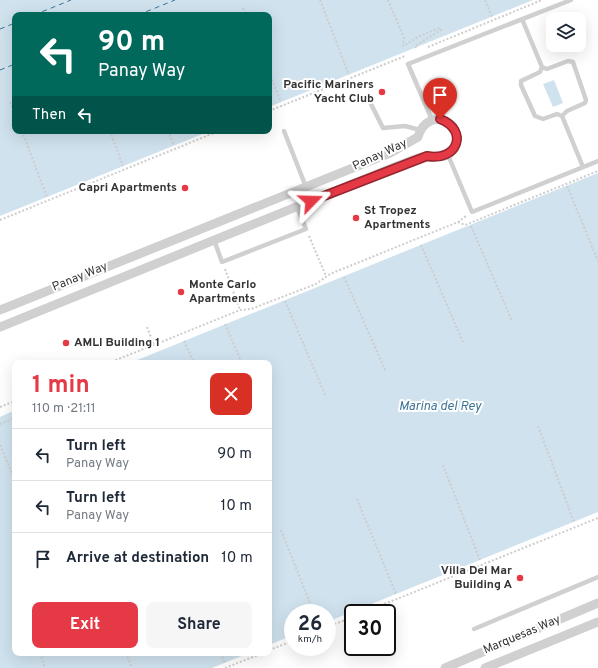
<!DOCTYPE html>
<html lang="en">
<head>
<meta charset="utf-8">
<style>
  :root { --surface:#fff; --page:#f6f6f7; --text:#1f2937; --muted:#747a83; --line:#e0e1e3; --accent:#e63946 }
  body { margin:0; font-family:Overpass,sans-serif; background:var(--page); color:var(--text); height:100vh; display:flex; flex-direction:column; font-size:15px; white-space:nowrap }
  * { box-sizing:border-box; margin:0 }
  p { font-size:13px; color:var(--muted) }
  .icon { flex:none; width:22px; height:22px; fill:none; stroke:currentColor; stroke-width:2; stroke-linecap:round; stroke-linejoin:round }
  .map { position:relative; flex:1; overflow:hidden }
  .details { position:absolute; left:12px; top:360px; width:260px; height:296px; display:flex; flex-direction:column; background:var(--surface); border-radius:8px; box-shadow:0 4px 16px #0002 }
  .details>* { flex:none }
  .guide { position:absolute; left:12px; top:12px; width:260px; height:122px; border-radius:8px; box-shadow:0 4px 16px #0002; background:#00695c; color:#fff; overflow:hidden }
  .tools { position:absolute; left:546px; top:12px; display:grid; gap:8px }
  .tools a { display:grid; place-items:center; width:40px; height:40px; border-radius:8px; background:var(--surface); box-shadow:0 4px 16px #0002; font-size:20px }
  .speed { position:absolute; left:284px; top:604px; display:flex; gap:8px; font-size:20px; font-weight:700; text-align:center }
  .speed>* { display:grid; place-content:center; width:52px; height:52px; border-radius:50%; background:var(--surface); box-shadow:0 4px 16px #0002; line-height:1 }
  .speed small { font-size:10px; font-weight:400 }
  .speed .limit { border:2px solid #111; border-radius:6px; background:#fff; color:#111 }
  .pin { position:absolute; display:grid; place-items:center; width:34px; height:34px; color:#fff; margin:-41px -17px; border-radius:50% 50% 50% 0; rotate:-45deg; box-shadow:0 0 4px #0007 }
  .pin .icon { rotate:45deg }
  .me { position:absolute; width:44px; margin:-22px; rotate:68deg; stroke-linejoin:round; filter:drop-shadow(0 0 3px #0008) }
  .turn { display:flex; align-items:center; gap:14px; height:84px; padding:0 20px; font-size:18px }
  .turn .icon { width:52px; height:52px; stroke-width:2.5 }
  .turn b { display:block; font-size:28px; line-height:34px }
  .then { display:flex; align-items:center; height:38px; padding:0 20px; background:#0003; gap:8px; font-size:15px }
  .round { display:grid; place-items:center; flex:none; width:42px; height:42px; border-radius:8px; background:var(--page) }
  .summary { display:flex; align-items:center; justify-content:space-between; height:68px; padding:0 20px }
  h1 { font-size:24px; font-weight:700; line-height:30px; color:var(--accent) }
  .button { display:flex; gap:8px; margin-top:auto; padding:8px 20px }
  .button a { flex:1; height:46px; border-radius:8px; background:var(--accent); color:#fff; font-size:16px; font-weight:700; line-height:46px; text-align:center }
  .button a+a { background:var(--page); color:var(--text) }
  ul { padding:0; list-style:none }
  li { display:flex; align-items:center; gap:12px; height:52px; padding:0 20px; border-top:1px solid var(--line) }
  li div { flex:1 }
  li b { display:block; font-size:15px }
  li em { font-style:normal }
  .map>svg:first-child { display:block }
  .water { fill:#cfe2ee }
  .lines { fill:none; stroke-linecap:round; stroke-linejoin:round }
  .ferry { stroke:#3f7597; stroke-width:1; stroke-dasharray:5 4; stroke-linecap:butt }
  .path { stroke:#cdcdcd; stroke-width:2; stroke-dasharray:2 2; stroke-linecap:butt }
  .service { stroke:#d0d0d0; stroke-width:4.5 }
  .minor { stroke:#d0d0d0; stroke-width:9 }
  .route-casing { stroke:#96252e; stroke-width:10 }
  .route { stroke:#e63946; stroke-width:7 }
  .poi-dot { fill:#e63946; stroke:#fff; stroke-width:1.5 }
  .labels { text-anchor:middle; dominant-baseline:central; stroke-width:4; stroke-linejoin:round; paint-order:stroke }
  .poi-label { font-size:12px; font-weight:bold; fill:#333; stroke:#fff; text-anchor:end }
  .street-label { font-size:12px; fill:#333; stroke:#fff }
  .water-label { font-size:13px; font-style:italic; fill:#3f7597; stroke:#fff }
</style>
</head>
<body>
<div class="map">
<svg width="598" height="668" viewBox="0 0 598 668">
  <rect width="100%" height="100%" fill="#fff"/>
  <path class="water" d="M 0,0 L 533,0 L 269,107 L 269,15 L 15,15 L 15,131 L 210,131 L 0,216 Z
    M 554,80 L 563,103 L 553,107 L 543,84 Z
    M 598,173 L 598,512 L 327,622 L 327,613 L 293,613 L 293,635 L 269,645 L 269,363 L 130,363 Z
    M 15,410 L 15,653 L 249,653 L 212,668 L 0,668 L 0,417 Z"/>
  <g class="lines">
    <path class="ferry" d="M 34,15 L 71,0
      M 138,15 L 175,0
      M 0,29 L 15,23
      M 0,70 L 15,64"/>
    <path class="path" d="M 320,0 L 349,75
      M 388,0 L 404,38 L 403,46 L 420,36 L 440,28 L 441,30 L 415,46 L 416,48
      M 485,0 L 492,17
      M 243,8 L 246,15
      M 428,47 L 542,0
      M 269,72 L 281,102
      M 10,102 L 15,114
      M 269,111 L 405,56
      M 22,131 L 47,197
      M 110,131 L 123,166
      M 168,131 L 174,145
      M 567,186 L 598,261
      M 0,220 L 219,131
      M 458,222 L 465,225 L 598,171
      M 471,226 L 512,321
      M 309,236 L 326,276
      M 421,245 L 463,342
      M 225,269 L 240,310
      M 344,277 L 386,372
      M 285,301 L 326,397
      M 225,324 L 242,363
      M 147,327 L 154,345 L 240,310 L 251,309 L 316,284 L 330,274 L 458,222 L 466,216
      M 184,341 L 194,363
      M 108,363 L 154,345
      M 0,407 L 15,401
      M 0,424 L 15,418
      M 538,426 L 574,522
      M 0,445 L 15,480
      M 443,465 L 480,560
      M 357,499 L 396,594
      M 281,530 L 314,613
      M 362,613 L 598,518
      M 327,627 L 353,617
      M 269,650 L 293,641
      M 40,653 L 45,668
      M 126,653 L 132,668
      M 221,653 L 225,663
      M 225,668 L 263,653"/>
    <path class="service" d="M 522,19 L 542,67 L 540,72 L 521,81 L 521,85 L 535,116 L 543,119 L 557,114 L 562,116 L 583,167
      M 542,67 L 547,69 L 568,61 L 573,62 L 586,100 L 585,103 L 567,111 L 562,116
      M 371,104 L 383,128 L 405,126 L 420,130
      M 432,120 L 408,64 L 571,0
      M 284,131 L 306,187
      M 448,155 L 472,212 L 598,161
      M 214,240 L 222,262 L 306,229 L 297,207
      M 474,629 L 598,577"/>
    <path class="minor" d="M 0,310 L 390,153 L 418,137 C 428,103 470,125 453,150 C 446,160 436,156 427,156 C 418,157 406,163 397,166 L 0,327
      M 445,668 L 598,603
      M 485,668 L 598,622"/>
  </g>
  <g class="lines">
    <g class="route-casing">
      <path id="route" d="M 311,201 L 427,156 C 458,162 469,130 440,119"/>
    </g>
    <use href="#route" class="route"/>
  </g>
  <g class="poi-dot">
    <circle cx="382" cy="92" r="4"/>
    <circle cx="185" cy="188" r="4"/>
    <circle cx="356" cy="218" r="4"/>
    <circle cx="181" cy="292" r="4"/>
    <circle cx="66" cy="343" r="4"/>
    <circle cx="520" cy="578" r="4"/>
  </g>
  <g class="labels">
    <g class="poi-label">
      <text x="374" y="85">Pacific Mariners<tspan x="374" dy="14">Yacht Club</tspan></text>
      <text x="177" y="188">Capri Apartments</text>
      <text x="364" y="211" text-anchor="start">St Tropez<tspan x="364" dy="14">Apartments</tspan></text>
      <text x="189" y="285" text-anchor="start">Monte Carlo<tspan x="189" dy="14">Apartments</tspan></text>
      <text x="74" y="343" text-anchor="start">AMLI Building 1</text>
      <text x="512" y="571">Villa Del Mar<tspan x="512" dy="14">Building A</tspan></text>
    </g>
    <g class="street-label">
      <text transform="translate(380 155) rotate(-25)">Panay Way</text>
      <text transform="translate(80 277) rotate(-22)">Panay Way</text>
      <text transform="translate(522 635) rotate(-23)">Marquesas Way</text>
    </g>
    <g class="water-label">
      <text x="440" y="407">Marina del Rey</text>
    </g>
  </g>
</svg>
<div class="tools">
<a><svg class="icon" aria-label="layers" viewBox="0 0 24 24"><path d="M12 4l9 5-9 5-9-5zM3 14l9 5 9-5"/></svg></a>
</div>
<div class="speed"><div>26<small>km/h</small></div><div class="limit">30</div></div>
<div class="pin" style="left:440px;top:119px;background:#d93025"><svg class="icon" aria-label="arrive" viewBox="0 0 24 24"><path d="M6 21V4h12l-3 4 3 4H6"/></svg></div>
<svg class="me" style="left:311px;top:201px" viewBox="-20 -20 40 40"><path d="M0-17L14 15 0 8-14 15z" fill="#e63946" stroke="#fff" stroke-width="4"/></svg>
<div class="guide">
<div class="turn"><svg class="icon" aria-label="left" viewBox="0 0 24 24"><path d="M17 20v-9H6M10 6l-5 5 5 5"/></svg><div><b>90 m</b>Panay Way</div></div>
<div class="then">Then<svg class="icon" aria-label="left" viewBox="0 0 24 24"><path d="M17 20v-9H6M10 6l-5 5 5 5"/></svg></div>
</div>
<section class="details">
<div class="summary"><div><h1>1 min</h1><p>110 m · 21:11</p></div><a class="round" style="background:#d93025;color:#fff"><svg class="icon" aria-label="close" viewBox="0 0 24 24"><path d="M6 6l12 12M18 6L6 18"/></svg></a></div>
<ul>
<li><svg class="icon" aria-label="left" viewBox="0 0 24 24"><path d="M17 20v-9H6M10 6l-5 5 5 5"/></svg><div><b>Turn left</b><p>Panay Way</p></div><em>90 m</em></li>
<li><svg class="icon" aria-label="left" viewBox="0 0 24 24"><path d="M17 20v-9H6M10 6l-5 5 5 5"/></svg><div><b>Turn left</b><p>Panay Way</p></div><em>10 m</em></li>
<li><svg class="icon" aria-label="arrive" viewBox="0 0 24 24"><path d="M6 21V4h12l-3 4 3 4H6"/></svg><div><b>Arrive at destination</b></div><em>10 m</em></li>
</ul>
<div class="button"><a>Exit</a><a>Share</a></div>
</section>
</div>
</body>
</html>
